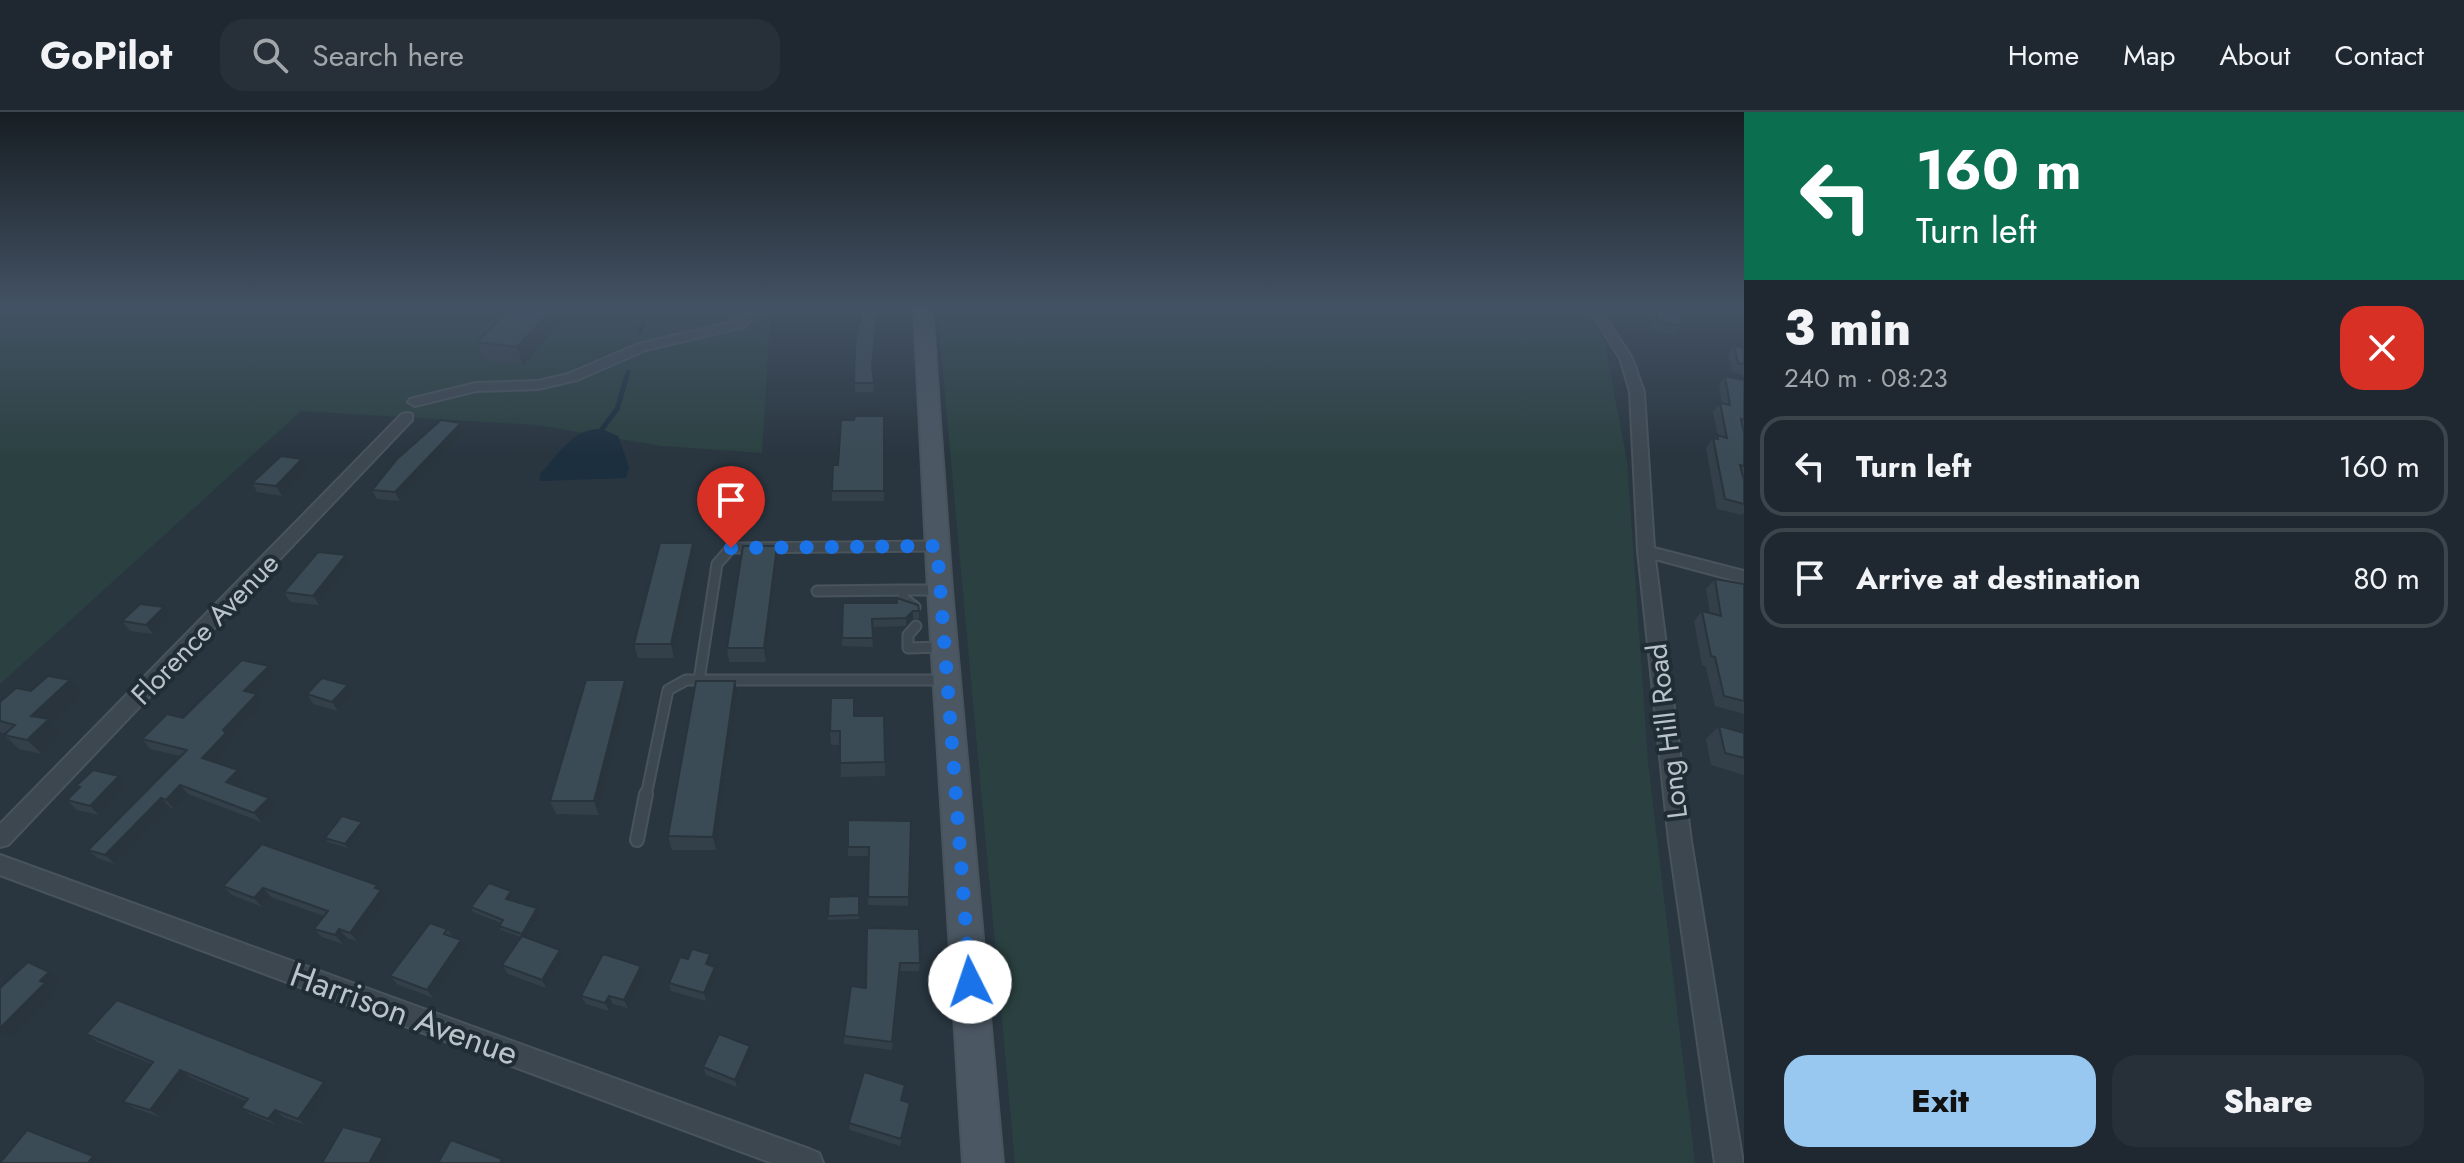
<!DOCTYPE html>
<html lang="en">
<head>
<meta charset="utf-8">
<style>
  :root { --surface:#1f2830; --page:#273038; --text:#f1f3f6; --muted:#a1a6ab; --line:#3c444c; --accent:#98c7f0 }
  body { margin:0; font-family:Jost,sans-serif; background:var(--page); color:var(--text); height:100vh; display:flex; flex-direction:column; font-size:30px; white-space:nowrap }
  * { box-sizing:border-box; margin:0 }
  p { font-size:26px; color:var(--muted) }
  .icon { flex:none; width:44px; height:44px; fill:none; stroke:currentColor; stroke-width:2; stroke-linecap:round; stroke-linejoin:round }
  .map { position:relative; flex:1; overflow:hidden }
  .details { display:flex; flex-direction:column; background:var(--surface); width:720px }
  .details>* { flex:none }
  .hud { background:#0b6e4f; color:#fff; overflow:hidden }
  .pin { position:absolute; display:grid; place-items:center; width:68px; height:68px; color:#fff; margin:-82px -34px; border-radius:50% 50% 50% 0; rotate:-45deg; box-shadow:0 0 8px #0007 }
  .pin .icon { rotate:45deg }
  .me { position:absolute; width:88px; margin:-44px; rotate:356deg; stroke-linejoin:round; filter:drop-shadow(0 0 6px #0008) }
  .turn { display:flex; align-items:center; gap:28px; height:168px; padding:0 40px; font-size:36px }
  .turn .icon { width:104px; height:104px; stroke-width:2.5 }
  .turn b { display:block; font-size:56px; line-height:68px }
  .round { display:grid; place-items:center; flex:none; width:84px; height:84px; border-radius:24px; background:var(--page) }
  .overview { display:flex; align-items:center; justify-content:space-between; height:136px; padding:0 40px }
  h1 { font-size:48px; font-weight:800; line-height:60px }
  .action { display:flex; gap:16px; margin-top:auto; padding:16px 40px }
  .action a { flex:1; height:92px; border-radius:24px; background:var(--accent); color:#111; font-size:32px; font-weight:800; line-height:92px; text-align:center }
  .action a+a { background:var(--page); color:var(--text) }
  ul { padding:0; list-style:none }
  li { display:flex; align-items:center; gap:24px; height:100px; margin:0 16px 12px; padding:0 24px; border:4px solid var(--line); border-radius:24px }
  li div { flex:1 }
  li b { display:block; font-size:30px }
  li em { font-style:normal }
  header { display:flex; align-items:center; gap:48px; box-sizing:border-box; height:112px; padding:0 40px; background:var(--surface); border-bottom:2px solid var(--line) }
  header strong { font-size:38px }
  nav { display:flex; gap:44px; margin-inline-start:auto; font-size:28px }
  .search { width:560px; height:72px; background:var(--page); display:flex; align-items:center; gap:20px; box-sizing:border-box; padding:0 28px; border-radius:24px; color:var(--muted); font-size:30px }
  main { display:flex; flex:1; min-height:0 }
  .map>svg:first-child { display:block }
  .green { fill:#2b4141 }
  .water { fill:#1c2f3e }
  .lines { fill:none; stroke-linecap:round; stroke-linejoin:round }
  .stream { stroke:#1c2f3e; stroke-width:5 }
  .lane-far1-casing { stroke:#49535c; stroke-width:13 }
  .lane-casing { stroke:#49535c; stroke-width:16 }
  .street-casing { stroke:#49535c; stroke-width:4 }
  .secondary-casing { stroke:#49535c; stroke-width:4 }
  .lane-far1 { stroke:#3d4750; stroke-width:9 }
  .lane { stroke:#3d4750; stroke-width:12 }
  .street { fill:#3d4750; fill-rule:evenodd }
  .secondary { fill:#4b5763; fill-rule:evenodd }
  .wall { fill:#33404a }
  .shaded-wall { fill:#29343c }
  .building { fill:#3b4b56; stroke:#29343c; stroke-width:2 }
  .route { stroke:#1a73e8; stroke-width:14; stroke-dasharray:0 25.2 }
  .labels { text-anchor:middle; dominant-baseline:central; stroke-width:8; stroke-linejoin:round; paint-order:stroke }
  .street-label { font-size:28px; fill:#bac2ca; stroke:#212d35 }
  .near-street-label { font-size:34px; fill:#bac2ca; stroke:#212d35 }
</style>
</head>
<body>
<header>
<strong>GoPilot</strong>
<div class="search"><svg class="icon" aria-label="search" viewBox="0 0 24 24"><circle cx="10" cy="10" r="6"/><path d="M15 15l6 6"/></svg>Search here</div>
<nav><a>Home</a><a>Map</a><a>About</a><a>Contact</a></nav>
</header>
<main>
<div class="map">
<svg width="1744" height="1051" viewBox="0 0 1744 1051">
  <rect width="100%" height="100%" fill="#293640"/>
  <path class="green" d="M 0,195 L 771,195 L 762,341 L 661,334 L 537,313 L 301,299 L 0,572 Z
    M 1582,195 L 1604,227 L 1627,349 L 1648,650 L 1695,1051 L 1015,1051 L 937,195 Z"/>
  <path class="water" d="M 602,317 L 618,324 L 629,355 L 626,366 L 540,369 L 540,362 C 560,342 571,316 602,317 Z"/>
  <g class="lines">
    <path class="stream" d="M 640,220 L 648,195
      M 602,317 L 617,297 L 628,260"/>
    <g class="lane-far1-casing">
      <path id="lane-far1" d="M 903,478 L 940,478
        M 817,479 L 903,478 L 903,486 L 915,495
        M 916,514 L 908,523 L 908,536 L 941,535
        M 699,568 L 717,452 L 731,436 L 937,434
        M 646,684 L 668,578 L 686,568 L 943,568"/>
    </g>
    <g class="lane-casing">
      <path id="lane" d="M 637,728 L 646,682"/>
    </g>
    <g class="street-casing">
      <path id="street" d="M 752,195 L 766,195 L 744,215 L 646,238 L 577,268 L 538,277 L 476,279 L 415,294 L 408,290 L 410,287 L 476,271 L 538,269 L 568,262 L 638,232 L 736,209 Z
        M 1587,195 L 1599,195 L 1632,246 L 1644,280 L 1654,436 L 1744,459 L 1744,471 L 1655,447 L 1691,729 L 1743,1051 L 1715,1051 L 1669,729 L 1638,439 L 1630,280 L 1620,246 Z
        M 407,301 L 412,302 L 412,308 L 8,733 L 0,735 L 0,712 L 402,302 Z
        M 0,743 L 809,1037 L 819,1041 L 823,1051 L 772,1051 L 0,763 Z"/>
    </g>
    <g class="secondary-casing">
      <path id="secondary" d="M 914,195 L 932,195 L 952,478 L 1003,1051 L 963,1051 L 928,478 Z"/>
    </g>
    <use href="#lane-far1" class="lane-far1"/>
    <use href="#lane" class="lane"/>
    <use href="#street" class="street"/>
    <use href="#secondary" class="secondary"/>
  </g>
  <path class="wall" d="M 511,195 L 523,253 L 483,248 L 477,230 Z
    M 1645,195 L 1681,195 L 1681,214 L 1675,223 L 1651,217 L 1651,207 L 1644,205 Z
    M 1734,234 L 1744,236 L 1744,263 L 1732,260 L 1728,243 Z
    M 855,235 L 873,257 L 874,280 L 855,280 Z
    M 1725,264 L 1744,268 L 1744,401 L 1742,403 L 1717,397 L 1706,336 L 1713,326 L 1718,324 L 1713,300 L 1720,291 L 1722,291 L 1719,273 Z
    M 884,304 L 884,389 L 832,389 L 832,379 L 838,353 L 854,308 Z
    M 464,320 L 400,389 L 377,387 L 372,378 Z
    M 307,357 L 282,384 L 257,380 L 252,371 Z
    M 346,443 L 351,453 L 319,493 L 290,490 L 284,480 Z
    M 696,445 L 674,546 L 638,546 L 634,532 Z
    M 778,448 L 766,550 L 729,550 L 727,536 Z
    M 1715,467 L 1744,472 L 1744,602 L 1715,594 L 1706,555 L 1702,553 L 1694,509 L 1702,499 L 1710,501 L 1706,477 Z
    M 843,491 L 919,499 L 919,507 L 913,507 L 906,514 L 872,515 L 873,535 L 842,534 Z
    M 171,505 L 153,522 L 130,519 L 122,509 Z
    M 269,554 L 275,564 L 257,582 L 264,591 L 230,627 L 233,630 L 214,650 L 238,658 L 246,667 L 238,675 L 276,695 L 261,710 L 188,682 L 174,697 L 170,695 L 115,752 L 98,746 L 88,738 L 181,644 L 150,637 L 142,627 L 183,606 Z
    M 625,568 L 629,583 L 599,703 L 556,702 L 550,689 Z
    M 31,579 L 83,582 L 53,611 L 63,621 L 42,642 L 19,637 L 4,623 L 6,622 L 0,620 L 0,590 Z
    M 307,582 L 354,583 L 338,599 L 313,592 Z
    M 738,583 L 716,738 L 672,738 L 668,724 Z
    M 854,604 L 885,650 L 885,664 L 841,665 L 840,633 L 831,633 L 830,619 Z
    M 1719,614 L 1744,621 L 1744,663 L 1711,653 L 1706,627 Z
    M 128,673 L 99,703 L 77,698 L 67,688 L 79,677 L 76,674 Z
    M 911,709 L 908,794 L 868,793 L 869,744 L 848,744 L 848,735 Z
    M 365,714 L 348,736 L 328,730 L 325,726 Z
    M 377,773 L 388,787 L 357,829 L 347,826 L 343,832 L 322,825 L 314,817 L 324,804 L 271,785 L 262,795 L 232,783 L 223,774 Z
    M 514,783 L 511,788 L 537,796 L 540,801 L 524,825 L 564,847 L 546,876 L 508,862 L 502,853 L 521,825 L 501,818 L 499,814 L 501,811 L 473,800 L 471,795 Z
    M 859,784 L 859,807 L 828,808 L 829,785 Z
    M 867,816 L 920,851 L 919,859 L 900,859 L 892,938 L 844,932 L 844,924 L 866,876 Z
    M 447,817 L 453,825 L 467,837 L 433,886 L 397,872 L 390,864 Z
    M 710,842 L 712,851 L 711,854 L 715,855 L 717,863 L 706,889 L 671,879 L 669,871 L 688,847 Z
    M 645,863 L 628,896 L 613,892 L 609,899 L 586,892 L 581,884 Z
    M 86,922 L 324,970 L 332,976 L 306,1013 L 283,1005 L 277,1013 L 250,1002 L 241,996 L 246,989 L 190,965 L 160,1005 L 134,996 L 123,990 L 152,952 L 97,930 Z
    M 752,941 L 737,975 L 706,963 L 703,955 Z
    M 905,973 L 902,989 L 909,998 L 900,1034 L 850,1018 L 849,1011 Z"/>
  <path class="shaded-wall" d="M 554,195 L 574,195 L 523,253 L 517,235 Z
    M 461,311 L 464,320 L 400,389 L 395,380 Z
    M 302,347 L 307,357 L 282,384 L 276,374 Z
    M 693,431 L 696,445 L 674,546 L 671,532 Z
    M 777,434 L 778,448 L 766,550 L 764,536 Z
    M 346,443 L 351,453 L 319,493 L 313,484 Z
    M 164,495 L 171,505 L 153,522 L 146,513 Z
    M 913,499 L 913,507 L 906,514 L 906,506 Z
    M 269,554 L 275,564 L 251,588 L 244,579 Z
    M 70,568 L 83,582 L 53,611 L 63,621 L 42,642 L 27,628 L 31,604 Z
    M 625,568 L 629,583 L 599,703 L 594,689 Z
    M 735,569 L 738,583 L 716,738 L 713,725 Z
    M 348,573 L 354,583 L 338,599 L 332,590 Z
    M 257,582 L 264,591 L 230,627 L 233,630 L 210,655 L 202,646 L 223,618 Z
    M 238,658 L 246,667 L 233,679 L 226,670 Z
    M 119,664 L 128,673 L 99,703 L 90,694 Z
    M 180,673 L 188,682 L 174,697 L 166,688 Z
    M 161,686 L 170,695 L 115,752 L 105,743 Z
    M 269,686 L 276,695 L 261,710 L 254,701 Z
    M 362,710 L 365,714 L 348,736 L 345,732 Z
    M 377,773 L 388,787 L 357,829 L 350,821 Z
    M 263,776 L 271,785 L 262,795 L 254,786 Z
    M 511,779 L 514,783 L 508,791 L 506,787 Z
    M 537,796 L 540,801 L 524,826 L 522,822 Z
    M 339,817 L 347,826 L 343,832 L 335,823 Z
    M 461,828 L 467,837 L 433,886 L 427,878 Z
    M 560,838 L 564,847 L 546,876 L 542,868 Z
    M 710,842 L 712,851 L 708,861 L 706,852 Z
    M 641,854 L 645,863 L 628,896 L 624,888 Z
    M 715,855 L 717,863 L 706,889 L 704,881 Z
    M 49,860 L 61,868 L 53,876 L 57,879 L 10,927 L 0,921 L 0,916 Z
    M 609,884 L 613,892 L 609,899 L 605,891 Z
    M 750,934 L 752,941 L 737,975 L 735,968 Z
    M 180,958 L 190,965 L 160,1005 L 150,998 Z
    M 324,970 L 332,976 L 306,1013 L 298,1007 Z
    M 275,998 L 283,1005 L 277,1013 L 268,1007 Z
    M 383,1026 L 391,1033 L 381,1051 L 369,1051 Z
    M 93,1044 L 106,1050 L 88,1051 Z"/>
  <path class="building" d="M 511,195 L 554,195 L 517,235 L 477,230 Z
    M 860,195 L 878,195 L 872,253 L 874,271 L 854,271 L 855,235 L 858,211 L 861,212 Z
    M 1650,195 L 1681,195 L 1681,214 L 1656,208 L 1657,198 Z
    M 1734,234 L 1744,236 L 1744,252 L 1738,251 Z
    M 1725,264 L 1744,268 L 1744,308 L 1741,307 L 1744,321 L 1744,354 L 1740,353 L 1744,368 L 1744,392 L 1725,387 L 1713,326 L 1718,327 L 1717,323 L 1727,326 L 1720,291 L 1730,293 Z
    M 855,304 L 884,304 L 884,379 L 832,379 L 833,353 L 838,353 L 841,308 L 854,308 Z
    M 441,308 L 461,311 L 395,380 L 372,378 L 397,347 Z
    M 281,344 L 302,347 L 276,374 L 252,371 Z
    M 660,431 L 693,431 L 671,532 L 634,532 Z
    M 743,434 L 777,434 L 764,536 L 727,536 Z
    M 318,440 L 346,443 L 313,484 L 284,480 Z
    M 1715,467 L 1744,472 L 1744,589 L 1724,584 L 1715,545 L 1711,544 L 1702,499 L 1721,504 Z
    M 897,486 L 918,493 L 919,499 L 913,499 L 906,506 L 872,507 L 873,526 L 842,526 L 843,491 L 897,491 Z
    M 140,492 L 164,495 L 146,513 L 122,509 Z
    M 242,548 L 269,554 L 244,579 L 257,582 L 223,618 L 226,621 L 202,646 L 238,658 L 226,670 L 269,686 L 254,701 L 180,673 L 166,688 L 161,686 L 105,743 L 88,738 L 187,638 L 142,627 L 167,602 L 183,606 Z
    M 48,564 L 70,568 L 31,604 L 49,607 L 27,628 L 4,623 L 15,613 L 0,609 L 0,590 L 16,576 L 31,579 Z
    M 322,566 L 348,573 L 332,590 L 307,582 Z
    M 586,568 L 625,568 L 594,689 L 550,689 Z
    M 696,569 L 735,569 L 713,725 L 668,724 Z
    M 831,586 L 854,586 L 854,604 L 884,604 L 885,650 L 840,651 L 840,619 L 830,619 Z
    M 1719,614 L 1744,621 L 1744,646 L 1725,641 Z
    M 93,658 L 119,664 L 90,694 L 67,688 L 80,675 L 76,674 Z
    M 342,704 L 362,710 L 345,732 L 325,726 Z
    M 848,708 L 911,709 L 909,785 L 868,785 L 869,735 L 848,735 Z
    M 262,732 L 377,773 L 375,776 L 381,778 L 350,821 L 339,817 L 335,823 L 314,817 L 328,799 L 263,776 L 254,786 L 223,774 Z
    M 489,771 L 511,779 L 506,787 L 537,796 L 522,822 L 499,814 L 503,808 L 471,795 Z
    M 859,784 L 859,803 L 828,804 L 829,785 Z
    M 430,811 L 447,817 L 444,822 L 461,828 L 427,878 L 390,864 Z
    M 867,816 L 919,817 L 920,851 L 900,851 L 892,930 L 844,924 L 851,874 L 866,876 Z
    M 522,824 L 560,838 L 542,868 L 502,853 Z
    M 692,837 L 710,842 L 706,852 L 715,855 L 704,881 L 669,871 L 680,845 L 688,847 Z
    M 603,842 L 641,854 L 624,888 L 609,884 L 605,891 L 581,884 Z
    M 28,850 L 49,860 L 40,869 L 45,871 L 0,916 L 0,876 Z
    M 117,888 L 324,970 L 298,1007 L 275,998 L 268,1007 L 241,996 L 248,987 L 180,958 L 150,998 L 123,990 L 153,950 L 86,922 Z
    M 719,922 L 750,934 L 735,968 L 703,955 Z
    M 864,960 L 905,973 L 901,988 L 910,991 L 901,1027 L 849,1011 Z
    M 343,1015 L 383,1026 L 369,1051 L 322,1051 Z
    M 27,1018 L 93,1044 L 88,1051 L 0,1051 Z
    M 451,1028 L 502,1047 L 500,1051 L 438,1051 Z"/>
  <linearGradient id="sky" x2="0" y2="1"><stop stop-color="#171e23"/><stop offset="0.57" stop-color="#435264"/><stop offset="1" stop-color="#435264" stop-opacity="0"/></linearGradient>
  <rect width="1744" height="343" fill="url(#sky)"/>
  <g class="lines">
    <path class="route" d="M 731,436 L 937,434 L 970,870"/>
  </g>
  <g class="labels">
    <g class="street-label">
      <text transform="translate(205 517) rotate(-46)">Florence Avenue</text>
      <text transform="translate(1667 619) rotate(-97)">Long Hill Road</text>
    </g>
    <g class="near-street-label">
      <text transform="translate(404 902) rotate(20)">Harrison Avenue</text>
    </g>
  </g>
</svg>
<div class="pin" style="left:731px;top:436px;background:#d93025"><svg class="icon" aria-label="arrive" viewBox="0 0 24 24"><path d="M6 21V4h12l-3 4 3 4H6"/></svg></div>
<svg class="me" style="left:970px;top:870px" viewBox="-20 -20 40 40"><circle r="19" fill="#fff"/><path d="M0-13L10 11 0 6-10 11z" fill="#1a73e8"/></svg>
</div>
<section class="details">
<div class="hud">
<div class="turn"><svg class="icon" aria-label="left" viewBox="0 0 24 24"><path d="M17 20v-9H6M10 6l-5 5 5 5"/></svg><div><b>160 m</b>Turn left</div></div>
</div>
<div class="overview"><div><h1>3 min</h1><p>240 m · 08:23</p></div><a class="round" style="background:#d93025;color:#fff"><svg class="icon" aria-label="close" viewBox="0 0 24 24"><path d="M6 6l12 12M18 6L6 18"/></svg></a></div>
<ul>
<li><svg class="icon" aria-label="left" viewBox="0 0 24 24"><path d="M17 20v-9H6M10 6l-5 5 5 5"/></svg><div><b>Turn left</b></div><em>160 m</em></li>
<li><svg class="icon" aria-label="arrive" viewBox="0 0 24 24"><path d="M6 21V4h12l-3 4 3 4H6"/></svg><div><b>Arrive at destination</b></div><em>80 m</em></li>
</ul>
<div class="action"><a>Exit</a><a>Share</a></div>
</section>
</main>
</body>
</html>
